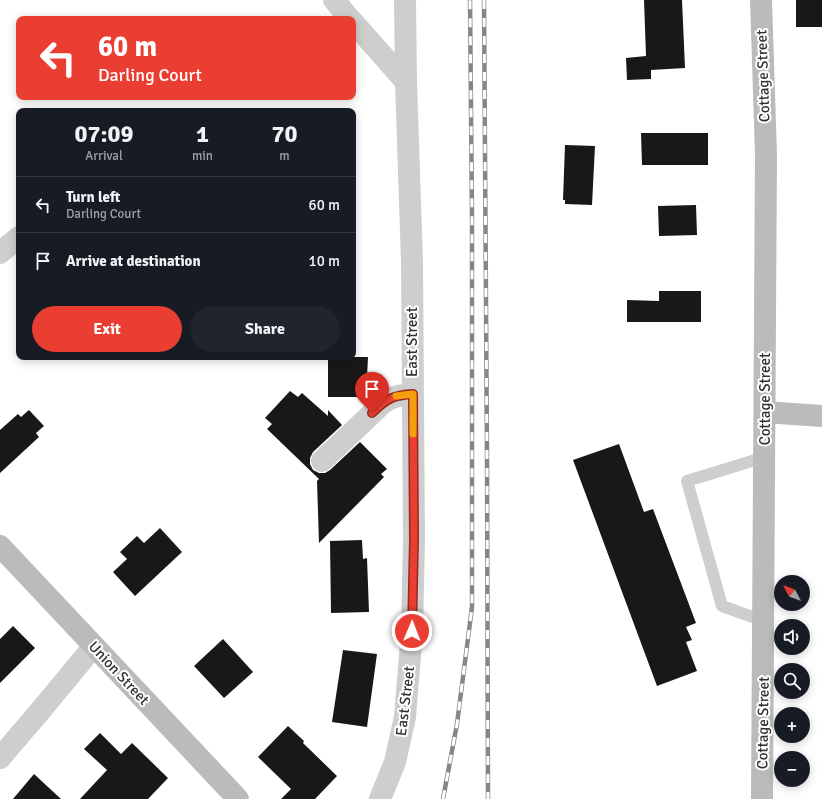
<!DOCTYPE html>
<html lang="en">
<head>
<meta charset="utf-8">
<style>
  :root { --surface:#171b24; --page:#20242c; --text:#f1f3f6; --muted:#9ea1a6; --line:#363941; --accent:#e93e31 }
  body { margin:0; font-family:Signika,sans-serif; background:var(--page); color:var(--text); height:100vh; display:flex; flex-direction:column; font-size:15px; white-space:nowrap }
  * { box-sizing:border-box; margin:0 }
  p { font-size:13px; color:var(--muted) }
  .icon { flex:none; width:22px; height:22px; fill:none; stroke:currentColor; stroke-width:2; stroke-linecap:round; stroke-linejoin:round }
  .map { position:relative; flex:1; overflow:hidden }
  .drawer { position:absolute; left:16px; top:108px; width:340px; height:252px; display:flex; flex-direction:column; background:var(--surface); border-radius:8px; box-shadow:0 2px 10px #0003 }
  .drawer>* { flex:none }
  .guide { position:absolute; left:16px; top:16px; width:340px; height:84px; border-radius:8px; box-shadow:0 2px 10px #0003; background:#e93e31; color:#fff; overflow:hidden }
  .needle { width:26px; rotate:311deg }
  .fabs { position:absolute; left:774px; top:575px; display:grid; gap:8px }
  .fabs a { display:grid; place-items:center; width:36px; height:36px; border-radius:50%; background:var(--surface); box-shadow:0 2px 10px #0003; font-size:20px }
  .pin { position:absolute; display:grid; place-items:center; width:34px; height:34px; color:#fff; margin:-41px -17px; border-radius:50% 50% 50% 0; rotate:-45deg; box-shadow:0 0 4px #0007 }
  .pin .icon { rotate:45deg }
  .me { position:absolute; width:44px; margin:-22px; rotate:1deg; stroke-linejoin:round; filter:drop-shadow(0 0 3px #0008) }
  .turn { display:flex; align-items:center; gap:14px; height:84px; padding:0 16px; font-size:18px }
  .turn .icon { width:52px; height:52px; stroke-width:2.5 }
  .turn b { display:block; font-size:28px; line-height:34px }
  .eta { display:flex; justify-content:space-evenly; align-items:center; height:68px; text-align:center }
  .eta b { font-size:24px; font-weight:700; line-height:28px }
  .primary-button { display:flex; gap:8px; margin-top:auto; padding:8px 16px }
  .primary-button a { flex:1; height:46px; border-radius:24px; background:var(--accent); color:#fff; font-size:16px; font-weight:700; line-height:46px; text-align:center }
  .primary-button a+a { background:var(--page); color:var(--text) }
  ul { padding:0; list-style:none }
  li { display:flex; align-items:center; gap:12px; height:56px; padding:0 16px; border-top:1px solid var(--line) }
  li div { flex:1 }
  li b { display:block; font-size:15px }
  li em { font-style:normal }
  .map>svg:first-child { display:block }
  .building { fill:#181818 }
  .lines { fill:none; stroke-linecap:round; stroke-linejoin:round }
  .lane { stroke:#cecece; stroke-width:12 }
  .street { stroke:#cecece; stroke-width:22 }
  .secondary { stroke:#bbb; stroke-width:22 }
  .rail-casing { stroke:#868686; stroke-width:4.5 }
  .rail { stroke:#fff; stroke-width:3; stroke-dasharray:9; stroke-linecap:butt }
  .route-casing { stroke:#972820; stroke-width:10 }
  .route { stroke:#e93e31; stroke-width:7 }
  .slow { stroke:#f59e0b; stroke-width:7 }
  .labels { text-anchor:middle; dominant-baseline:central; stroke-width:4; stroke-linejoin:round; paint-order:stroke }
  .street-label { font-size:15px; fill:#313131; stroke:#fff }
</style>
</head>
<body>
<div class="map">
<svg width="822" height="799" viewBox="0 0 822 799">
  <rect width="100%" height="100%" fill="#fff"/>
  <path class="building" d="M 644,0 L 682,0 L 685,68 L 651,70 L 651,79 L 627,80 L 626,58 L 646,56 Z
    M 796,0 L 822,0 L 822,27 L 796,27 Z
    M 641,133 L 708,133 L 708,165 L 642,165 Z
    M 565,145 L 595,146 L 592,205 L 565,204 L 565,200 L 563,200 Z
    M 696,205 L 697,235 L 659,236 L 658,206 Z
    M 659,291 L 701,291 L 701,322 L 627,322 L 627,300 L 659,301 Z
    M 328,357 L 368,357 L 367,378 L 362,378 L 362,397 L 328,397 Z
    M 290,391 L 298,397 L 302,393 L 328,416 L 328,410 L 342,425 L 313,452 L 310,458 L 310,464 L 313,470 L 319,473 L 325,473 L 330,470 L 360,442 L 387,469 L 381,474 L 384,477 L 319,543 L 317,481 L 319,479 L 267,429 L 272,424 L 265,418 Z
    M 29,410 L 44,426 L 36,433 L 39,437 L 0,473 L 0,430 L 18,414 L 21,417 Z
    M 619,444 L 644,512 L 653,509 L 696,623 L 686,627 L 692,640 L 686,642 L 697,671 L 657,686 L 573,460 Z
    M 160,528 L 182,552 L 135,596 L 113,572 L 127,559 L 120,552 L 137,536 L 144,543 Z
    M 362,540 L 363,559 L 367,558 L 369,612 L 331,613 L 330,541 Z
    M 13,626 L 35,648 L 0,683 L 0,639 Z
    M 223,639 L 253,672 L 224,698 L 194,666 Z
    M 343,650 L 377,654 L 367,727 L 332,722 Z
    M 288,726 L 304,741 L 303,743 L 337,776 L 315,799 L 281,799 L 291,789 L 258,757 Z
    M 100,733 L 121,754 L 132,743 L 168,778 L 148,799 L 80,799 L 107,770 L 84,749 Z
    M 34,774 L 61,799 L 13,799 Z"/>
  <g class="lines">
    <path class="lane" d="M 764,621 L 722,606 L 687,481 L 765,457"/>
    <path class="street" d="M 334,0 L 350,19
      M 353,22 L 406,82
      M 0,253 L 19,237
      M 322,461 L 382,404 C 392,396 400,395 413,394
      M 0,758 L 41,710 L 94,646
      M 380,799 L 395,762 L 405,717 L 412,631 L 414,540 L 412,262 L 406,82 L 405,0"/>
    <path class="secondary" d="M 761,0 L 766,155 L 762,799
      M 765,412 L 822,416
      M 0,546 L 238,799"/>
    <g class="rail-casing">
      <path id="rail" d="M 484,0 L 487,454 L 488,799
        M 443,799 L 457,724 L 472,607 L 472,218 L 470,0"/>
    </g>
    <use href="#rail" class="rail"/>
  </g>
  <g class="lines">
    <g class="route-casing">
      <path id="route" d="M 372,413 C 386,399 393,395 413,394 L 414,540 L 412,631"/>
    </g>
    <use href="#route" class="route"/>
    <path class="slow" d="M 396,396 L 413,394 L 413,434"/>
  </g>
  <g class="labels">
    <g class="street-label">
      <text transform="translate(763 76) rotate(-92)">Cottage Street</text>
      <text transform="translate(412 342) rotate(-90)">East Street</text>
      <text transform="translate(765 399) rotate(-90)">Cottage Street</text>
      <text transform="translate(119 673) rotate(47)">Union Street</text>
      <text transform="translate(405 701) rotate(-83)">East Street</text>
      <text transform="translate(763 723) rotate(-89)">Cottage Street</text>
    </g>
  </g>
</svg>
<div class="fabs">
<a><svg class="needle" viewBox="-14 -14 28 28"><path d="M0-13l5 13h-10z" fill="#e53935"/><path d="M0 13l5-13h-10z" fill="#9ea1a6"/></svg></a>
<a><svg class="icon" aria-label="sound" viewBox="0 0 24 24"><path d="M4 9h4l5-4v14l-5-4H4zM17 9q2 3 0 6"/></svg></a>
<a><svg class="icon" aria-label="search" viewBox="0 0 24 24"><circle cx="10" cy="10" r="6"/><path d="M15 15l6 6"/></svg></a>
<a>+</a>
<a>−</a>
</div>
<div class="pin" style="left:372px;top:413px;background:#d93025"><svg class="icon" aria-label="arrive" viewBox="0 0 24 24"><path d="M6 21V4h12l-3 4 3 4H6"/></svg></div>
<svg class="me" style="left:412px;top:631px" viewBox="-20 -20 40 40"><circle r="17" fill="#e93e31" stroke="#fff" stroke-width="3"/><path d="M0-11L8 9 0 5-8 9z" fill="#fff"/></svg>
<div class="guide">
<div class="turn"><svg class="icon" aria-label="left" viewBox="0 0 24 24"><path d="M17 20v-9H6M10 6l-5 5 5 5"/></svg><div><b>60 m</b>Darling Court</div></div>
</div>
<section class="drawer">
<div class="eta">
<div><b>07:09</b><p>Arrival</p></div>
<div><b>1</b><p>min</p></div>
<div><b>70</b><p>m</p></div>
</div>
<ul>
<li><svg class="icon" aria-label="left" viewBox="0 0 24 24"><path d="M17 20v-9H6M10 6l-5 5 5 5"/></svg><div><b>Turn left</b><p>Darling Court</p></div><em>60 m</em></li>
<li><svg class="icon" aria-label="arrive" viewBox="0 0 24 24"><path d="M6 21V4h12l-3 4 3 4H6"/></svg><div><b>Arrive at destination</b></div><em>10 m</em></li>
</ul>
<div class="primary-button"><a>Exit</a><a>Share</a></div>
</section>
</div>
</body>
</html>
